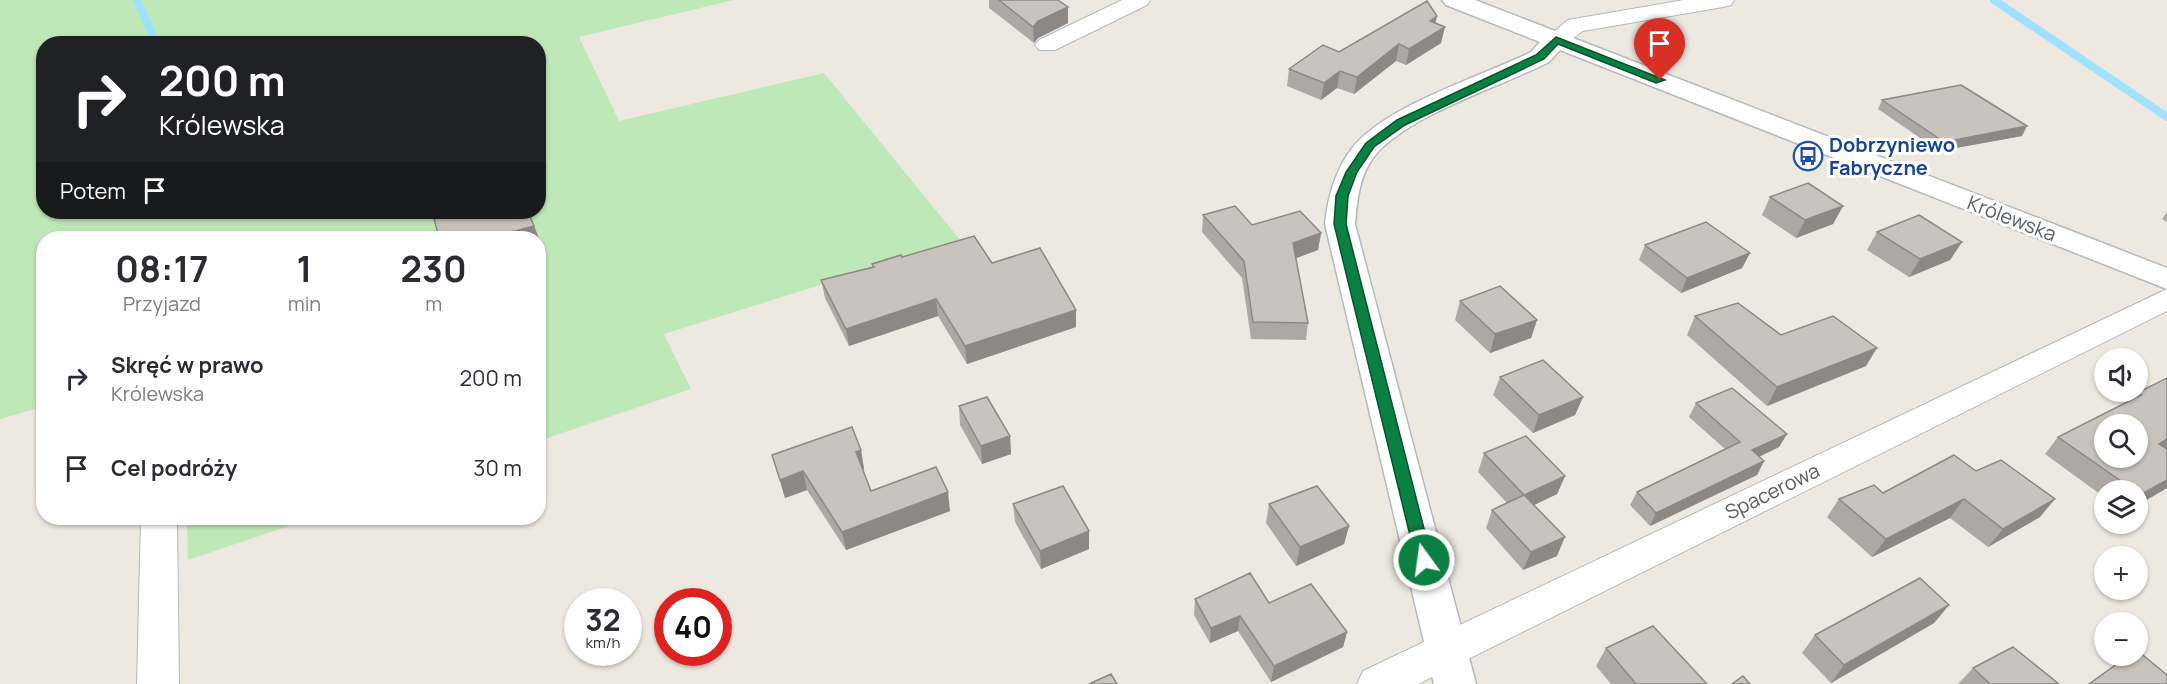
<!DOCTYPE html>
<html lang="pl">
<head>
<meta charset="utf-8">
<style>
  :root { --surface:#fff; --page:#f2f2f3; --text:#2b2b33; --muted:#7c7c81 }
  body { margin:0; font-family:Manrope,sans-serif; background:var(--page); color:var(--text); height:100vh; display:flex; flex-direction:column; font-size:22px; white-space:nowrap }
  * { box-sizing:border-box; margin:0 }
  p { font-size:20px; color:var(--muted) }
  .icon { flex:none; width:33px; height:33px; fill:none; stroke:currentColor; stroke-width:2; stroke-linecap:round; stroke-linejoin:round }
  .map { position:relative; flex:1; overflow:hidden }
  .sheet { position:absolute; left:36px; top:231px; width:510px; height:294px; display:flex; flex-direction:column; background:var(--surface); border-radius:24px; box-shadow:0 2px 4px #0004 }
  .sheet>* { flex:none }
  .top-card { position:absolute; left:36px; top:36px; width:510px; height:183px; border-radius:24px; box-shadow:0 2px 4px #0004; background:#202124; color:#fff; overflow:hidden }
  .controls { position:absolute; left:2094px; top:348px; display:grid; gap:12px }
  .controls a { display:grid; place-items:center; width:54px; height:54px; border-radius:50%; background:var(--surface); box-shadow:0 2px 4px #0004; font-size:30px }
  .speed { position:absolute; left:564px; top:588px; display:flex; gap:12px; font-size:30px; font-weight:700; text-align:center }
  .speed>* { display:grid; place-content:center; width:78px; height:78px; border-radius:50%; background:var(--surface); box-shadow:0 2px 4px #0004; line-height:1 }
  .speed small { font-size:15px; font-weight:400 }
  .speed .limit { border:9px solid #d22; background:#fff; color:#111 }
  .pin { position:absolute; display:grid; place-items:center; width:51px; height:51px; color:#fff; margin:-62px -26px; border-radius:50% 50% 50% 0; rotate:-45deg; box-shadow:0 0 6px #0007 }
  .pin .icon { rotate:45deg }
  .me { position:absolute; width:66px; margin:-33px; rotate:346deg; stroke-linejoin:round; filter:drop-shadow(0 0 4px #0008) }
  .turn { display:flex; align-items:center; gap:21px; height:126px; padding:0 24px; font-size:27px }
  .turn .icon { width:78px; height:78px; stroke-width:2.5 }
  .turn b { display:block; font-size:42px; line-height:51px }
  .then { display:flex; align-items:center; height:57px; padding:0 24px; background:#0003; gap:12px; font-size:22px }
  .eta { display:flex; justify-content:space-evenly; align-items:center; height:102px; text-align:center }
  .eta b { font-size:36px; font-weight:700; line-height:42px }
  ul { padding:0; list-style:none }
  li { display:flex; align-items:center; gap:18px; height:90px; padding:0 24px }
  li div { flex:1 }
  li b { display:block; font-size:22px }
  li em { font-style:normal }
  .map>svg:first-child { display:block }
  .green { fill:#bfe8b9; fill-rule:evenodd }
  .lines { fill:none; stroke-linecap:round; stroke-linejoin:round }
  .stream { stroke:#9fe1ff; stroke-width:8 }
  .street-casing { stroke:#b3b8bc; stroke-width:2 }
  .secondary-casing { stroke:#b4b9bf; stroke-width:3 }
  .street { fill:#fff; fill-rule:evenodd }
  .secondary { fill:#fff; fill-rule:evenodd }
  .wall { fill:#ada8a3 }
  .shaded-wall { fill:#8d8884 }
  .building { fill:#c9c3bd; stroke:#8d8884; stroke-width:1.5; fill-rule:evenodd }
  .route { fill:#0b8043; stroke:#07532c; stroke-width:1.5 }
  .labels { text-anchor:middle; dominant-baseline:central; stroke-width:6; stroke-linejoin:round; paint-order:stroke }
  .transit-label { font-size:20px; font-weight:bold; fill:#164399; stroke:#fff; text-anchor:start }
  .street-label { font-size:20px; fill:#595e63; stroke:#fff }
</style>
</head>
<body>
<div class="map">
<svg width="2167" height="684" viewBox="0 0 2167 684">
  <rect width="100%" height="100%" fill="#eee9e0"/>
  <path class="green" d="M 0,0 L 734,0 L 579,37 L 619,121 L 824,73 L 961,241 L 664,334 L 691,389 L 539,441 L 538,238 L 44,238 L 43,407 L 0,419 ZM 44,44 L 538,44 L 538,212 L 44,212 Z
    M 187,518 L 312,518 L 188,560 Z"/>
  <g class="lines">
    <path class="stream" d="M 137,0 L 155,40
      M 1994,0 L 2167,117"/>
    <g class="street-casing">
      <path id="street" d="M 1122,0 L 1150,0 L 1147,5 L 1055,50 L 1039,50 L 1035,45 L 1039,40 Z
        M 1684,0 L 1734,0 L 1731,5 L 1723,7 L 1583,31 C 1571,39 1563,49 1548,45 L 1544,40 L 1568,20 Z
        M 2167,289 L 2167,311 L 1418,684 L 1357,684 L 1363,671 Z
        M 141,518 L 177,518 L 179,684 L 137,684 Z"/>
    </g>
    <g class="secondary-casing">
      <path id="secondary" d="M 1442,0 L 1475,0 L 2167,268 L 2167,289 L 1560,50 L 1549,62 C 1502,86 1403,117 1373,158 C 1359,177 1357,202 1355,224 L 1476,684 L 1434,684 L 1325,224 C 1328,196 1335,170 1353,147 C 1387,105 1482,76 1531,52 L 1540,42 L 1446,5 Z"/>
    </g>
    <use href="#street" class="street"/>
    <use href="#secondary" class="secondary"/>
  </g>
  <path class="wall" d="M 989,0 L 1058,0 L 1068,23 L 1038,38 L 1034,43 L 989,8 Z
    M 1435,23 L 1441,43 L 1406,65 L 1396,61 L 1354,94 L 1337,88 L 1321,100 L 1287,86 L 1289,69 L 1339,52 Z
    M 1882,100 L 2022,136 L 1939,151 L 1878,109 Z
    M 1770,197 L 1843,206 L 1833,224 L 1796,238 L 1762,215 Z
    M 2167,212 L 2167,222 L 2162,219 Z
    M 1203,215 L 1252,225 L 1321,233 L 1318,250 L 1296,258 L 1308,323 L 1306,340 L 1251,339 L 1242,278 L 1202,232 Z
    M 1877,232 L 1962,242 L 1950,260 L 1909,277 L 1867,250 Z
    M 1645,245 L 1750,253 L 1742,268 L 1681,293 L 1639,260 Z
    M 902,257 L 992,263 L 1076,327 L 967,364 L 938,316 L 849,346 L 825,298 L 821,280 L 872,267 L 872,264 Z
    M 1460,301 L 1537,320 L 1531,338 L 1490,353 L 1455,320 Z
    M 1695,316 L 1781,335 L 1866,366 L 1767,406 L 1687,335 Z
    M 1500,377 L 1583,397 L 1575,415 L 1533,433 L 1493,395 Z
    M 2167,378 L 2167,448 L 2166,448 L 2167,449 L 2167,488 L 2138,505 L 2138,490 L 2104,490 L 2104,497 L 2045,454 L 2058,437 L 2131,400 L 2137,393 Z
    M 1696,403 L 1787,434 L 1779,447 L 1759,457 L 1764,461 L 1757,475 L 1650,526 L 1630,505 L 1637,492 L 1725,449 L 1689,417 Z
    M 959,406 L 1010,436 L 1011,454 L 982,464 L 960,425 Z
    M 861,450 L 864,469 L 862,470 L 871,491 L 950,511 L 846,550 L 807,490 L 785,498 L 772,455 Z
    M 1484,453 L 1565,476 L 1557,494 L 1534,505 L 1557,556 L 1523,570 L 1486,528 L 1492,510 L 1507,503 L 1478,472 Z
    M 1954,455 L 2040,517 L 1988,547 L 1950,518 L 1872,557 L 1827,517 L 1839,499 L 1883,493 Z
    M 1013,504 L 1089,549 L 1041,569 L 1015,522 Z
    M 1269,504 L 1349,526 L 1344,544 L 1296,566 L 1266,523 Z
    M 1195,599 L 1269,603 L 1347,632 L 1343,647 L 1271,682 L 1238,631 L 1210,643 L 1194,615 Z
    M 1949,605 L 1934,623 L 1831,683 L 1802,653 L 1815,635 Z
    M 1606,648 L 1707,684 L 1611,684 L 1596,666 Z
    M 1973,668 L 2059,684 L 1958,684 Z"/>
  <path class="shaded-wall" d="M 1068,7 L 1068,23 L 1038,38 L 1034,43 L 1033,27 L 1038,21 Z
    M 1437,16 L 1433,32 L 1430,21 Z
    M 1445,27 L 1441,43 L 1406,65 L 1409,49 Z
    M 1399,44 L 1396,61 L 1354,94 L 1357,77 Z
    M 1340,71 L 1337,88 L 1321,100 L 1324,83 Z
    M 2027,126 L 2022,136 L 1939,151 L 1944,142 Z
    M 1843,206 L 1833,224 L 1796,238 L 1805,220 Z
    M 529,212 L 541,244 L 538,244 L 538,238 L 488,238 Z
    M 1321,233 L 1318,250 L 1291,260 L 1293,243 Z
    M 1962,242 L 1950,260 L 1909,277 L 1920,259 Z
    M 1750,253 L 1742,268 L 1681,293 L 1687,278 Z
    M 936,299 L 938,316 L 849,346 L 846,329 Z
    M 1076,310 L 1076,327 L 967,364 L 965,346 Z
    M 1537,320 L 1531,338 L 1490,353 L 1495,334 Z
    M 1877,348 L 1866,366 L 1767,406 L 1777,387 Z
    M 1583,397 L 1575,415 L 1533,433 L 1539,415 Z
    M 1787,434 L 1779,447 L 1744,464 L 1752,450 Z
    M 1010,436 L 1011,454 L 982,464 L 981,446 Z
    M 2167,439 L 2167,448 L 2144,460 L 2159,444 Z
    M 861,450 L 864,469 L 859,471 L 856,452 Z
    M 1764,461 L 1757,475 L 1650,526 L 1656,513 Z
    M 803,471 L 807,490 L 785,498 L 780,480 Z
    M 1565,476 L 1557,494 L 1517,513 L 1524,495 Z
    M 2167,480 L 2167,488 L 2138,505 L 2138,498 L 2140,495 Z
    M 948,492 L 950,511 L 846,550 L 842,532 Z
    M 1964,499 L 1950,518 L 1872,557 L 1886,539 Z
    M 2055,499 L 2040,517 L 1988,547 L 2003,529 Z
    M 1349,526 L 1344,544 L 1296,566 L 1300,547 Z
    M 1089,531 L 1089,549 L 1041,569 L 1040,551 Z
    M 1565,537 L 1557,556 L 1523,570 L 1531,552 Z
    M 1949,605 L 1934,623 L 1831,683 L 1844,665 Z
    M 1240,616 L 1238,631 L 1210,643 L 1211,628 Z
    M 1347,632 L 1343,647 L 1271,682 L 1274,666 Z"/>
  <path class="building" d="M 999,0 L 1058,0 L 1068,7 L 1038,21 L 1033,27 Z
    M 1427,1 L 1437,16 L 1430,21 L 1445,27 L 1409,49 L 1399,44 L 1357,77 L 1340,71 L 1324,83 L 1289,69 L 1323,45 L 1339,52 Z
    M 1961,85 L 2027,126 L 1944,142 L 1882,100 Z
    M 1808,183 L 1843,206 L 1805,220 L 1770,197 Z
    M 1235,206 L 1252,225 L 1300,211 L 1321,233 L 1293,243 L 1308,323 L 1253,322 L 1244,261 L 1203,215 Z
    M 462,212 L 528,212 L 534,226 L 488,238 L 439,238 L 434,219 Z
    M 1919,215 L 1962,242 L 1920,259 L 1877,232 Z
    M 1706,222 L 1750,253 L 1687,278 L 1645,245 Z
    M 974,236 L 992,263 L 1040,248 L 1076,310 L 965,346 L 936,299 L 846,329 L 821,280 L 874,267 L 872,264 L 901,255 L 902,257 Z
    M 1500,286 L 1537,320 L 1495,334 L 1460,301 Z
    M 1738,303 L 1781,335 L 1833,316 L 1877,348 L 1777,387 L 1695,316 Z
    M 1543,360 L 1583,397 L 1539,415 L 1500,377 Z
    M 2167,378 L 2167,439 L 2159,444 L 2167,449 L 2167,480 L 2140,495 L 2138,493 L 2138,490 L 2134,490 L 2058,437 L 2141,395 L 2137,393 ZM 2104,424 L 2138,424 L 2138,458 L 2104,458 Z
    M 1732,388 L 1787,434 L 1752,450 L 1764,461 L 1656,513 L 1637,492 L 1740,442 L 1696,403 Z
    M 987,397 L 1010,436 L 981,446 L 959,406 Z
    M 852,427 L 861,450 L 856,452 L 871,491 L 936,467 L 948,492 L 842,532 L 803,471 L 780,480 L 772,455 Z
    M 1526,436 L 1565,476 L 1524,495 L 1484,453 Z
    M 1954,455 L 1976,471 L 2001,460 L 2055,499 L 2003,529 L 1964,499 L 1886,539 L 1839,499 L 1874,485 L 1883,493 Z
    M 1063,486 L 1089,531 L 1040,551 L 1013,504 Z
    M 1317,486 L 1349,526 L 1300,547 L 1269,504 Z
    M 1524,495 L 1565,537 L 1531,552 L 1492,510 Z
    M 1250,573 L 1269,603 L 1311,584 L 1347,632 L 1274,666 L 1240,616 L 1211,628 L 1195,599 Z
    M 1920,578 L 1949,605 L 1844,665 L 1815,635 Z
    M 1653,626 L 1707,684 L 1636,684 L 1606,648 Z
    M 2013,647 L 2059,684 L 1990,684 L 1973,668 Z
    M 2138,651 L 2167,675 L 2167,684 L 2089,684 L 2128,656 L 2138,656 Z
    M 1111,674 L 1117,684 L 1089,684 Z
    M 1743,676 L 1750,684 L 1732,684 Z"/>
  <path class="route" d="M 1556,37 L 1665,80 L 1656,83 L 1558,44 L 1544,59 L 1405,125 L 1374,147 L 1357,172 L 1348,196 L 1346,224 L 1432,560 L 1429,564 L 1418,564 L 1416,560 L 1334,224 L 1336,196 L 1346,172 L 1366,143 L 1397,120 L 1536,55 Z"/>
  <defs>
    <g id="bus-ring" transform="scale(1.5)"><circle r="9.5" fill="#fff" stroke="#1a4fb4" stroke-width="1.5"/><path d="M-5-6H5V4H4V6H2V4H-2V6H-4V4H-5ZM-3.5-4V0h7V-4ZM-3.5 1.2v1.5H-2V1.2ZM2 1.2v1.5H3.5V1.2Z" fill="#1a4fb4"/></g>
  </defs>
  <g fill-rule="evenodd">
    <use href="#bus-ring" x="1808" y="156"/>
  </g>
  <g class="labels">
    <g class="transit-label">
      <text x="1829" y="144">Dobrzyniewo<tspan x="1829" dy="23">Fabryczne</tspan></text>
    </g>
    <g class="street-label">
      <text transform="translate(2012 218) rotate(21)">Królewska</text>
      <text transform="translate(1772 491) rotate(-26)">Spacerowa</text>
    </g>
  </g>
</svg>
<div class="controls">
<a><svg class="icon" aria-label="sound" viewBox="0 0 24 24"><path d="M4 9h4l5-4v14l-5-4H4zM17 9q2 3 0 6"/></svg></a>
<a><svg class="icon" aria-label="search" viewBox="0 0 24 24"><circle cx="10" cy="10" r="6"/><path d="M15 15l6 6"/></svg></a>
<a><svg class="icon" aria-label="layers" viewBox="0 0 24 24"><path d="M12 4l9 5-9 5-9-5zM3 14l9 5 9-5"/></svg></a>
<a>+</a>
<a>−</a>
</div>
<div class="speed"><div>32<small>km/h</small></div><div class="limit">40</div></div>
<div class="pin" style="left:1660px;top:80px;background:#d93025"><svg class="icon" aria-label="arrive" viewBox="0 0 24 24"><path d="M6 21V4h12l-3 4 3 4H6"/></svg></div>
<svg class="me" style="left:1424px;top:560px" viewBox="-20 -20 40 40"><circle r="17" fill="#0b8043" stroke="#fff" stroke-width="3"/><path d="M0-11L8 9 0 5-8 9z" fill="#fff"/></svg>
<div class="top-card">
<div class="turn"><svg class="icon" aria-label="right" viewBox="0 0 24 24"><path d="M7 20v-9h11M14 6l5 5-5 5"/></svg><div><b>200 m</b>Królewska</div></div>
<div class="then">Potem<svg class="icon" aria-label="arrive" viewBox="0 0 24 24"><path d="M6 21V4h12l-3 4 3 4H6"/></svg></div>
</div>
<section class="sheet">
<div class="eta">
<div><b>08:17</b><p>Przyjazd</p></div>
<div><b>1</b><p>min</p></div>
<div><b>230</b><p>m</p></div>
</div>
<ul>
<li><svg class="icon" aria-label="right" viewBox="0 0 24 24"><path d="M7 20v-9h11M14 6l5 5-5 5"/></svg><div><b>Skręć w prawo</b><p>Królewska</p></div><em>200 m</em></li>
<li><svg class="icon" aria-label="arrive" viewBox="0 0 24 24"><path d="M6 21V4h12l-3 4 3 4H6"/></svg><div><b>Cel podróży</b></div><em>30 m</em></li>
</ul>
</section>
</div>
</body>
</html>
